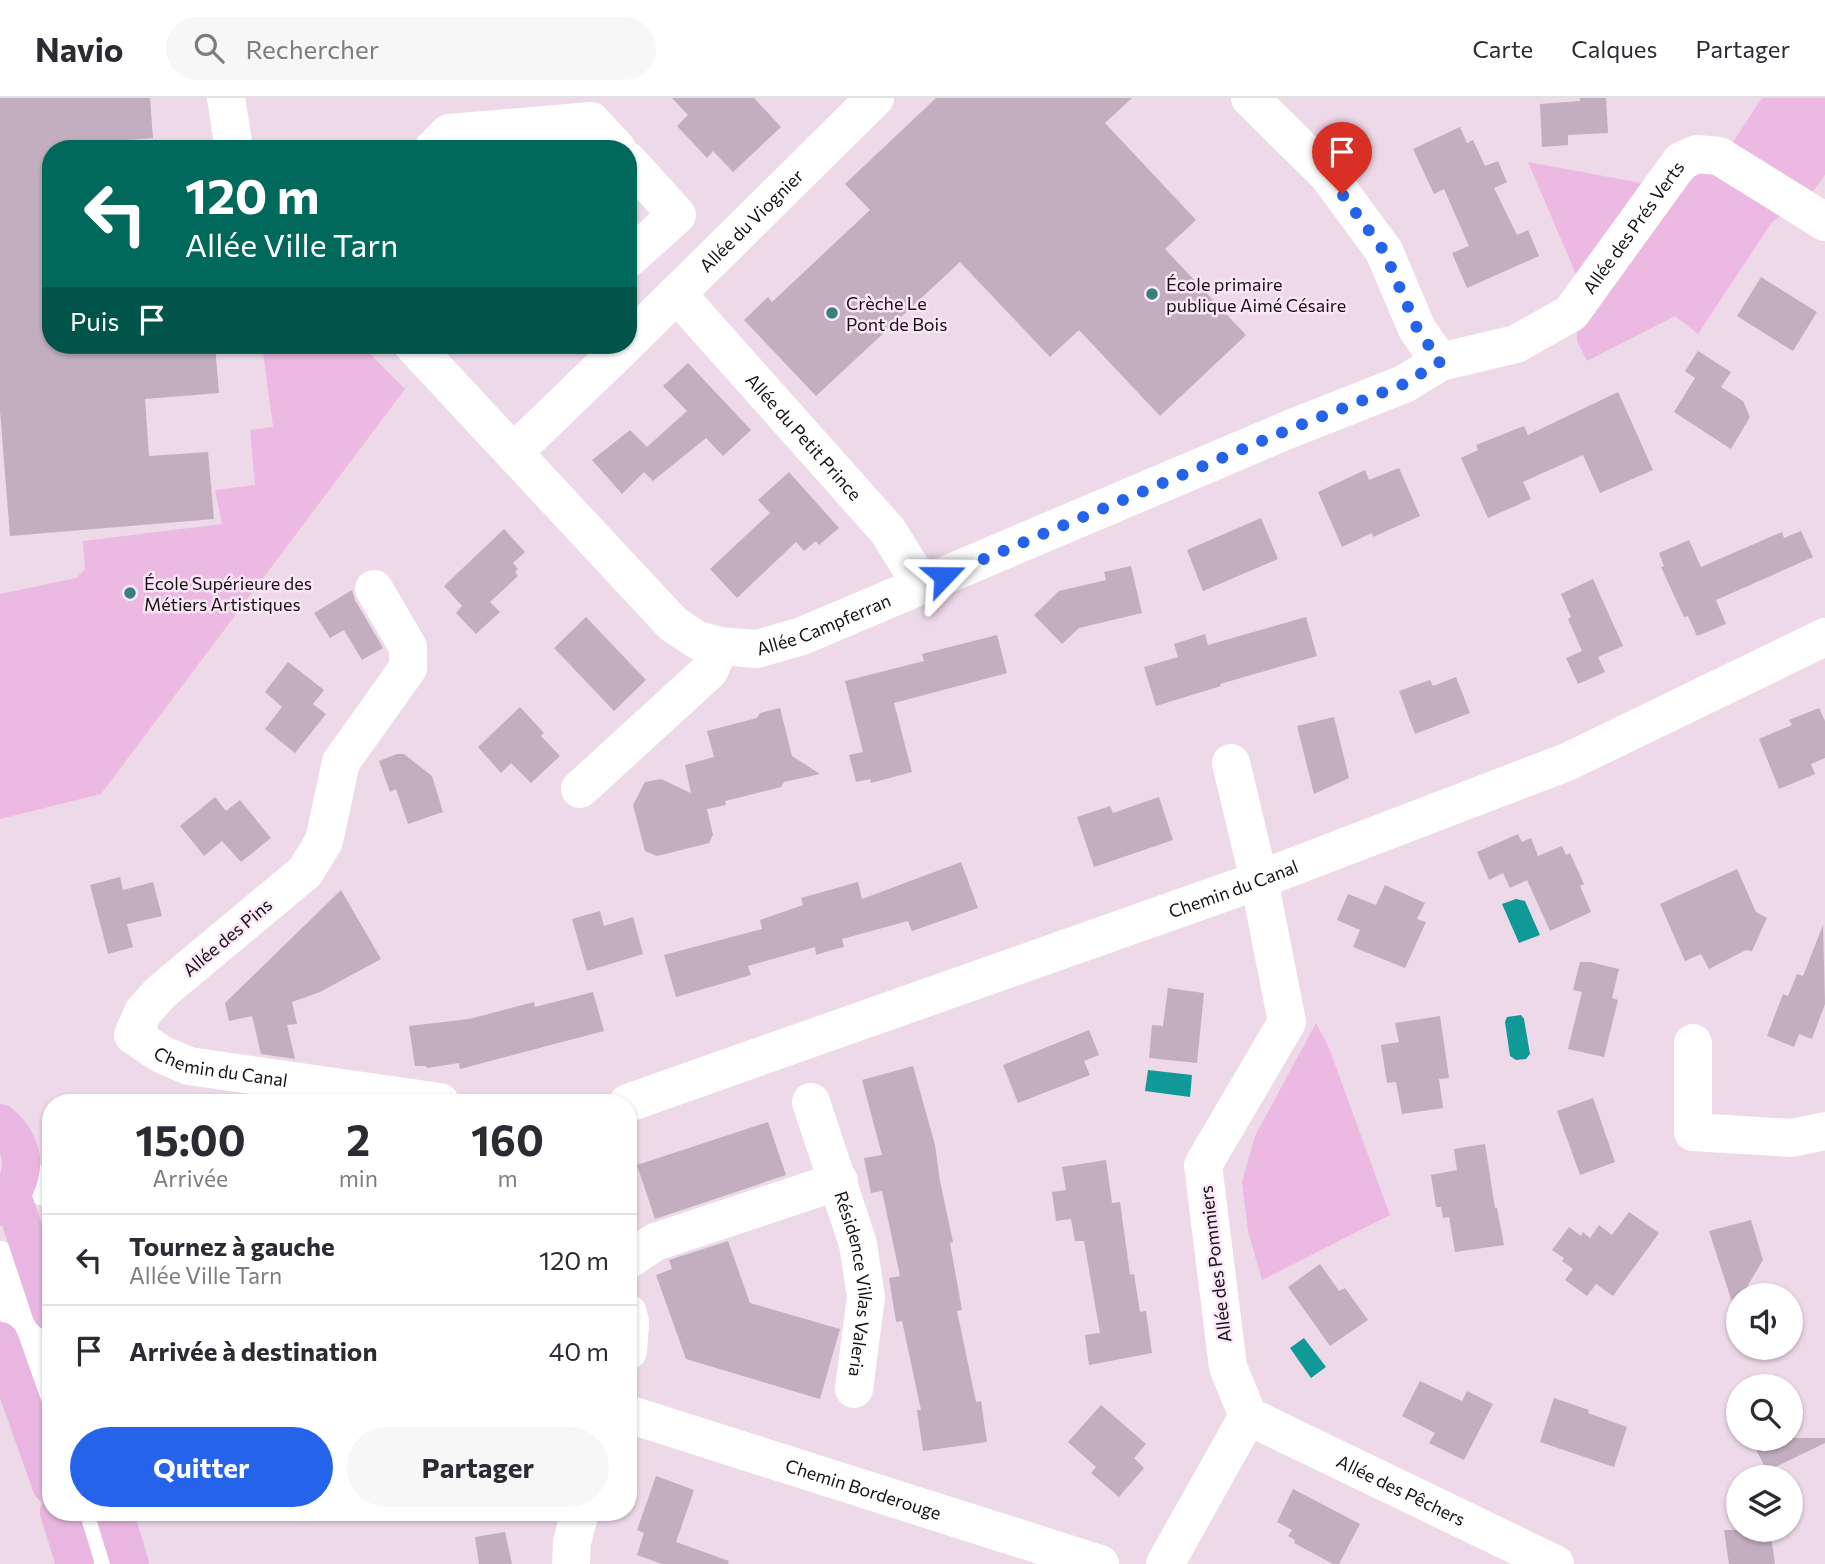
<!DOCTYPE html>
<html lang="fr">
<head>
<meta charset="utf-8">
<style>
  :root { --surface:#fff; --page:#f7f7f7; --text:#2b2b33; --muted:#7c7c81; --line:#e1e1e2; --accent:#2563eb }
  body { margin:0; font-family:Commissioner,sans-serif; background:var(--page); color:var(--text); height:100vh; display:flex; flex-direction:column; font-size:26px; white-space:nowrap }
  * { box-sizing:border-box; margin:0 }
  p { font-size:23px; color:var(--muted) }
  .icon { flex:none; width:38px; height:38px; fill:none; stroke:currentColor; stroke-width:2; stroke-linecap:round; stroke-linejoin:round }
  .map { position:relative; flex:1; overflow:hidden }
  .side { position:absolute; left:42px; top:996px; width:595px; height:427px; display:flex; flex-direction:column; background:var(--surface); border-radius:28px; box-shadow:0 2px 5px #0004 }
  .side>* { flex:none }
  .banner { position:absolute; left:42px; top:42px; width:595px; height:214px; border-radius:28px; box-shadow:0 2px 5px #0004; background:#00695c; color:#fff; overflow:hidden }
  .controls { position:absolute; left:1726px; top:1185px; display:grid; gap:14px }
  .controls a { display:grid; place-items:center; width:77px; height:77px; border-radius:50%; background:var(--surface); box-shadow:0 2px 5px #0004; font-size:35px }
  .pin { position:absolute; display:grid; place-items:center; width:60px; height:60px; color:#fff; margin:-72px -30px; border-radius:50% 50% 50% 0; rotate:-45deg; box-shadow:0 0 7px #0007 }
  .pin .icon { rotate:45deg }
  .me { position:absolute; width:77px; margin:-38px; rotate:67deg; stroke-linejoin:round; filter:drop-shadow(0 0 5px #0008) }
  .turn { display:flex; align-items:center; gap:24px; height:147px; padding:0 28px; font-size:32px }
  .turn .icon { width:91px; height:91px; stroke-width:2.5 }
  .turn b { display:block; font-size:49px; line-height:60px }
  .then { display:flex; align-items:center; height:66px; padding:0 28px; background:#0003; gap:14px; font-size:26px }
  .eta { display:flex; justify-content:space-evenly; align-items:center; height:119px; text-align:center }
  .eta b { font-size:42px; font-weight:700; line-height:49px }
  .primary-button { display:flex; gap:14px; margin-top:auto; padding:14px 28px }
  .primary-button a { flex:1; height:80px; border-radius:42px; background:var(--accent); color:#fff; font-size:28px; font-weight:700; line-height:80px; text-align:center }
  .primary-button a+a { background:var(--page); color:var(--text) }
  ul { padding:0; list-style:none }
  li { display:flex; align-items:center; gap:21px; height:91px; padding:0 28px; border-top:2px solid var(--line) }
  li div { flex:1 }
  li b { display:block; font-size:26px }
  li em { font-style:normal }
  header { display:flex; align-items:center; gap:42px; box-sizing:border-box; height:98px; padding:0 35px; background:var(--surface); border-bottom:2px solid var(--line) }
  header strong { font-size:33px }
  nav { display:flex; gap:38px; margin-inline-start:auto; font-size:24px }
  .search { width:490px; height:63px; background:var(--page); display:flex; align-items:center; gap:18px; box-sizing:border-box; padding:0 24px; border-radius:38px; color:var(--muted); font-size:26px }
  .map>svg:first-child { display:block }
  .green { fill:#ecb9e2 }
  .water { fill:#119998 }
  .building { fill:#c2aebe }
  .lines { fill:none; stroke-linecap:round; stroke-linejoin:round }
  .minor { stroke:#fff; stroke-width:38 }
  .major { stroke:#e8b6e0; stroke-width:38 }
  .route { stroke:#2563eb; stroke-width:12; stroke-dasharray:0 21.6 }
  .poi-dot { fill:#37807f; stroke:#fbe6f7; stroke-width:2.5 }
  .labels { text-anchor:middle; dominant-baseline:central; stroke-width:5; stroke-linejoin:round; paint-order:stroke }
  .street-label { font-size:18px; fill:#181116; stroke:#fbe6f7 }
  .poi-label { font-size:18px; fill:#181116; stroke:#fbe6f7; text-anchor:start }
</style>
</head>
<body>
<header>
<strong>Navio</strong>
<div class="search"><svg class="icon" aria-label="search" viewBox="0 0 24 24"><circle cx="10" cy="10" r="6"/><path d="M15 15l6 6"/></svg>Rechercher</div>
<nav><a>Carte</a><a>Calques</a><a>Partager</a></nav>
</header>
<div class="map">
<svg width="1825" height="1466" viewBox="0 0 1825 1466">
  <rect width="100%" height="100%" fill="#eed9e9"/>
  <path class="green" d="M 1762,0 L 1825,0 L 1825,77 L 1814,92 L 1772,124 L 1698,236 L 1675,218 L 1587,263 L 1577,243 L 1577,179 L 1528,64 L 1679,92 L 1729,50 Z
    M 262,247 L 361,247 L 405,291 L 101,696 L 0,721 L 0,496 L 76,480 L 85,471 L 83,443 L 222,426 L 215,392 L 255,387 L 250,332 L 273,329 Z
    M 1316,925 L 1329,950 L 1390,1117 L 1262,1182 L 1248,1133 L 1242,1084 L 1255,1038 Z"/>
  <path class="water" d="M 1516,801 L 1525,803 L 1540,837 L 1519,845 L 1502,806 Z
    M 1521,917 L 1524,921 L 1530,956 L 1526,961 L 1516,962 L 1510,958 L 1505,924 L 1507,919 Z
    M 1148,972 L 1192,977 L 1190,999 L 1145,993 Z
    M 1304,1240 L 1326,1269 L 1311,1280 L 1290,1250 Z"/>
  <path class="building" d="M 0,0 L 150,0 L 153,40 L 114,43 L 115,51 L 51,51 L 51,247 L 215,247 L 219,295 L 145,301 L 149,358 L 208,354 L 214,421 L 10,438 L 0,313 Z
    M 672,0 L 754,0 L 781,29 L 733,74 L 713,53 L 707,60 L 677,28 L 688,17 Z
    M 936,0 L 1132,0 L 1105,25 L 1196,122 L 1165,151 L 1246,237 L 1160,318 L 1079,232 L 1050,259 L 960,164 L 816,298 L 744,222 L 768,199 L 772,204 L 870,112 L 845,86 Z
    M 1580,0 L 1606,0 L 1608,35 L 1568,37 L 1568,47 L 1542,49 L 1540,6 L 1580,3 Z
    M 1460,29 L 1467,45 L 1473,42 L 1485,68 L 1498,63 L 1507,84 L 1494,90 L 1517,137 L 1528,132 L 1539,158 L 1467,190 L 1452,155 L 1469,148 L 1444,91 L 1434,96 L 1413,51 Z
    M 1761,179 L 1817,214 L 1793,253 L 1737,218 Z
    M 1698,253 L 1731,274 L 1721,289 L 1743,303 L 1750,319 L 1731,351 L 1674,314 L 1695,280 L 1685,273 Z
    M 688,265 L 751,332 L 723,358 L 706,340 L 653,383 L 644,374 L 622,396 L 592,362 L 630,332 L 647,349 L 687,313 L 663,288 Z
    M 1618,294 L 1653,372 L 1600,395 L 1583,357 L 1523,384 L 1531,401 L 1488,420 L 1461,360 L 1478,352 L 1476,347 L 1524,328 L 1528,337 Z
    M 1399,370 L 1420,418 L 1373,439 L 1372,435 L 1342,449 L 1318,394 L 1365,372 L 1369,382 Z
    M 789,374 L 839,430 L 819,447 L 816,443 L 804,453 L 796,444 L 737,500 L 710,471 L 770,415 L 758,402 Z
    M 1261,420 L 1278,461 L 1203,493 L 1187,452 Z
    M 504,431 L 525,454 L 513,465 L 518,471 L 515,474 L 518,478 L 490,504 L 500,514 L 476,536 L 456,515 L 462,508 L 444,488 Z
    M 1801,433 L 1813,459 L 1716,502 L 1726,526 L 1697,538 L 1688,518 L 1684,519 L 1661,469 L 1664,468 L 1659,455 L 1689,442 L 1701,469 L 1782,434 L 1784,440 Z
    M 1131,468 L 1142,515 L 1079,530 L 1062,546 L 1034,517 L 1059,493 L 1106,482 L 1104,474 Z
    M 1593,481 L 1623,548 L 1598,559 L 1605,574 L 1578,586 L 1566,560 L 1582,553 L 1568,521 L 1571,519 L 1561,496 Z
    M 352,492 L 355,502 L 383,550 L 362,562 L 344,532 L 330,540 L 314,515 Z
    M 586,519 L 646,582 L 614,613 L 554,550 Z
    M 1306,519 L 1317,558 L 1220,586 L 1221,588 L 1156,608 L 1144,569 L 1178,559 L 1174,546 L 1205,536 L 1208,547 Z
    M 997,537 L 1007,575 L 894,605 L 912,674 L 871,685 L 870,681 L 856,684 L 849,657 L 863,654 L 845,583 L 924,563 L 922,556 Z
    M 288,564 L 324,592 L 313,606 L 326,616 L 295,655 L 265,631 L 282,609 L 265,594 Z
    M 1456,579 L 1470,615 L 1415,636 L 1399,593 L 1430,582 L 1433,588 Z
    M 520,609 L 544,635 L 541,638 L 560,658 L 531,685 L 511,665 L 501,675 L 478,649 Z
    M 780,610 L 792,658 L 820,676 L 784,684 L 781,689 L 725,703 L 726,707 L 707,711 L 713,737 L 709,745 L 657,758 L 645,753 L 633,707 L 645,684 L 661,681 L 691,695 L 685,667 L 714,659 L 707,633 L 757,620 L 760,615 Z
    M 1819,610 L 1825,623 L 1825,660 L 1811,666 L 1815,676 L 1779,691 L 1759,641 L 1792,627 L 1789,622 Z
    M 1334,619 L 1349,680 L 1314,696 L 1297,628 Z
    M 397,656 L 404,656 L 432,678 L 443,714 L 408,726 L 396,691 L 390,694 L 379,663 Z
    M 215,699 L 226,713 L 240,702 L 271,740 L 241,764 L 222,743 L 204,758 L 180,728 Z
    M 1159,699 L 1173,742 L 1094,769 L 1077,719 L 1110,708 L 1113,715 Z
    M 1518,736 L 1522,744 L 1531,740 L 1538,758 L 1562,748 L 1566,757 L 1570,755 L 1584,786 L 1580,788 L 1591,814 L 1550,833 L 1527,782 L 1510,790 L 1503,775 L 1489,782 L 1477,754 Z
    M 961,764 L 978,810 L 912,833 L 908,823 L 842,841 L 844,849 L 832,852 L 816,857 L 815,849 L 748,868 L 751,877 L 676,899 L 664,857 L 762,831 L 760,822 L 803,807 L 801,800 L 858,784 L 862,801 Z
    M 1737,771 L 1756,814 L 1767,820 L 1752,853 L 1746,852 L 1709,871 L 1701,856 L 1685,863 L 1660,806 Z
    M 120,779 L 123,792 L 153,784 L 162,818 L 127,826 L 133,849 L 108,856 L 90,787 Z
    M 1385,787 L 1425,805 L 1417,821 L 1426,824 L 1405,870 L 1353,849 L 1360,832 L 1337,822 L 1348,796 L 1376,807 Z
    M 341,792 L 381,861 L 320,894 L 292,904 L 297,926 L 287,927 L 295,961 L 261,956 L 252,918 L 229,923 L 225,905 Z
    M 600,813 L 604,828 L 633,819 L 643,856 L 587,873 L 572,821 Z
    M 1823,827 L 1825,906 L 1812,941 L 1799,936 L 1794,949 L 1767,938 L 1783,896 L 1788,898 L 1797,876 L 1803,878 Z
    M 1580,864 L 1590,864 L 1619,871 L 1612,900 L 1618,902 L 1604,959 L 1568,951 L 1582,894 L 1573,892 Z
    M 1168,890 L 1204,895 L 1197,965 L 1149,960 L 1152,927 L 1163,928 Z
    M 593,894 L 604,933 L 460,971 L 459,965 L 427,970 L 426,968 L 415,968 L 409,928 L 469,921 L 534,904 L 535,909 Z
    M 1440,918 L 1449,980 L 1439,981 L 1443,1010 L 1402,1016 L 1396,984 L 1387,985 L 1381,947 L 1399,944 L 1395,925 Z
    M 1089,932 L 1099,957 L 1084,963 L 1090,977 L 1018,1005 L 1003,967 Z
    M 913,968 L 935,1047 L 940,1083 L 953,1144 L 950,1145 L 962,1212 L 957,1213 L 976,1304 L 981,1303 L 987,1344 L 923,1353 L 917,1312 L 921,1312 L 902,1223 L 896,1224 L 889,1180 L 900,1178 L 882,1093 L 871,1095 L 864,1060 L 882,1057 L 862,982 Z
    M 1593,1000 L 1615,1064 L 1580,1077 L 1557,1013 Z
    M 768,1024 L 786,1077 L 655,1121 L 637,1067 Z
    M 1485,1046 L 1495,1110 L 1497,1110 L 1504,1147 L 1455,1154 L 1449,1119 L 1443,1120 L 1441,1109 L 1436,1109 L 1431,1077 L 1457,1072 L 1454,1051 Z
    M 1106,1062 L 1112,1105 L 1120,1104 L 1130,1177 L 1134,1176 L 1140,1214 L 1146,1213 L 1152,1255 L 1089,1267 L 1085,1237 L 1100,1235 L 1084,1143 L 1075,1143 L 1071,1121 L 1056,1123 L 1052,1094 L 1066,1092 L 1062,1069 Z
    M 1629,1114 L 1659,1135 L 1613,1198 L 1596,1186 L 1587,1198 L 1565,1182 L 1573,1171 L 1562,1163 L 1564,1160 L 1552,1152 L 1569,1129 L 1581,1138 L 1583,1134 L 1590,1140 L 1599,1127 L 1612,1137 Z
    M 1751,1122 L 1763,1162 L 1742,1197 L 1738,1197 L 1738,1204 L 1734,1210 L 1709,1133 Z
    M 728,1143 L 750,1205 L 840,1231 L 820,1301 L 686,1261 L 656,1177 L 672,1171 L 669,1162 Z
    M 1320,1166 L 1339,1193 L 1345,1190 L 1368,1222 L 1330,1248 L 1288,1189 Z
    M 1420,1283 L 1462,1303 L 1467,1293 L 1493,1306 L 1464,1362 L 1429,1345 L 1435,1335 L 1402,1318 Z
    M 1554,1300 L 1589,1312 L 1588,1315 L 1627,1329 L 1614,1369 L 1540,1344 Z
    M 1101,1307 L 1146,1346 L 1134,1360 L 1144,1370 L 1119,1399 L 1091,1375 L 1096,1369 L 1068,1344 Z
    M 1750,1340 L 1825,1340 L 1825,1345 L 1767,1373 Z
    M 656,1378 L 694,1392 L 676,1444 L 729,1463 L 728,1466 L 662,1466 L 637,1457 L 644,1435 L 637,1432 Z
    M 1293,1391 L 1360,1426 L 1339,1466 L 1333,1466 L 1294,1445 L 1295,1442 L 1288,1438 L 1292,1432 L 1277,1424 Z
    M 1724,1432 L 1770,1432 L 1775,1466 L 1729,1466 Z
    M 505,1434 L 512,1466 L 479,1466 L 475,1439 Z"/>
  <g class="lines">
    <g class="minor">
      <path d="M 226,0 L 234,51"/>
      <path d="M 1250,0 L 1328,77 L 1384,153 L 1417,231 L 1440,264"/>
      <path d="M 433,51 L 449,35 L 591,23 L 617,51"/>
      <path d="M 628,63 L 677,117 L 628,161"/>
      <path id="s1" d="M 677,196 L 888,433 L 922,488"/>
      <path id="s2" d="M 628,244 L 875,0"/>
      <path id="s3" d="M 413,247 L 673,526 L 697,542 L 720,548 L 757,551 L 802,538 L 1290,331 L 1404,286 L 1440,264 L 1516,246 L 1571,215 L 1681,63 L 1697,56 L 1719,58 L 1825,124"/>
      <path d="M 514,354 L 625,247"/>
      <path id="s4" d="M 374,491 L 408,549 L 408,570 L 341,664 L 324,743 L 305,774 L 161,894 L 143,914 L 133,937 L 161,956 L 189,968 L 440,1004"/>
      <path d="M 580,691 L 709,573 L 720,548"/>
      <path d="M 1693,945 L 1693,1034 L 1792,1040 L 1825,1033"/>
      <path id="s5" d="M 811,1004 L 858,1146 L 866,1199 L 854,1291"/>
      <path id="s6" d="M 628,1005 L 1240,789 L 1567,664 L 1825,539"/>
      <path d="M 20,1080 L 51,1091"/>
      <path d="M 0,1162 L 51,1309"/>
      <path d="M 628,1162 L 655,1144 L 839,1083"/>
      <path d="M 628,1215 L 630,1225 L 628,1253"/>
      <path id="s7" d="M 628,1316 L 1100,1466"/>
      <path id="s8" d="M 1248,1318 L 1555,1466"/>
      <path d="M 87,1414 L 105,1466"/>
      <path d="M 571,1466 L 572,1444 L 580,1414"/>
      <path d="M 1165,1466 L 1248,1318 L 1228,1269 L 1203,1067 L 1287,924 L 1259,782 L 1231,665"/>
    </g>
    <path class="major" d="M 0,1025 C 30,1051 26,1083 0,1109
      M 12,1097 L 51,1214
      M 0,1243 L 51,1387
      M 59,1414 L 75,1466
      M 114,1414 L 130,1466"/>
  </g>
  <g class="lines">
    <path class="route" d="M 944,478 L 1290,331 L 1404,286 L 1440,264 L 1417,230 L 1384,153 L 1342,96"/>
  </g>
  <g class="poi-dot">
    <circle cx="1152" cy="196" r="7"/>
    <circle cx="832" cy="215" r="7"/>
    <circle cx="130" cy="495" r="7"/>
  </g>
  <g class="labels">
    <g class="street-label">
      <text stroke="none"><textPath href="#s2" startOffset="173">Allée du Viognier</textPath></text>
      <text stroke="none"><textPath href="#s3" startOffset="1460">Allée des Prés Verts</textPath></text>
      <text stroke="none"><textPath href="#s1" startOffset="191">Allée du Petit Prince</textPath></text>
      <text stroke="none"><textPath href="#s3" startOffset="542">Allée Campferran</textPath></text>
      <text stroke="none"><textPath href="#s6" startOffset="642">Chemin du Canal</textPath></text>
      <text transform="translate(227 839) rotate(-40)">Allée des Pins</text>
      <text stroke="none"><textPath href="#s4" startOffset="656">Chemin du Canal</textPath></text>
      <text transform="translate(1215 1166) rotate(-97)">Allée des Pommiers</text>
      <text stroke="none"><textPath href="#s5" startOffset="189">Résidence Villas Valeria</textPath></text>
      <text stroke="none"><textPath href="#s7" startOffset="247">Chemin Borderouge</textPath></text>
      <text stroke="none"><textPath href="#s8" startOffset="170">Allée des Pêchers</textPath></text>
    </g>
    <g class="poi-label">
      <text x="1166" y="186">École primaire<tspan x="1166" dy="21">publique Aimé Césaire</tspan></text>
      <text x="846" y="205">Crèche Le<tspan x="846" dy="21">Pont de Bois</tspan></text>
      <text x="144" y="485">École Supérieure des<tspan x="144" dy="21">Métiers Artistiques</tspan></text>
    </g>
  </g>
</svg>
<div class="controls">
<a><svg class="icon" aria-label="sound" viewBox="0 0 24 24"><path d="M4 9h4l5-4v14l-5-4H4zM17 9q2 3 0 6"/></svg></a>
<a><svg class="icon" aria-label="search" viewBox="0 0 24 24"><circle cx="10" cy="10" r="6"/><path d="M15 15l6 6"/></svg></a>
<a><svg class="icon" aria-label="layers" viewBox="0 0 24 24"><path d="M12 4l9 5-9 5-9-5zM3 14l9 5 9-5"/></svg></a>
</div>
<div class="pin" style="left:1342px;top:96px;background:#d93025"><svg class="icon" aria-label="arrive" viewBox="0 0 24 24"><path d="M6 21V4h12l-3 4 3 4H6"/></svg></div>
<svg class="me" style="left:944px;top:478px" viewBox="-20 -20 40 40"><path d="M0-17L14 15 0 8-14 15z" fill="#2563eb" stroke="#fff" stroke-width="4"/></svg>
<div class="banner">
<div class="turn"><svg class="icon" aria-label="left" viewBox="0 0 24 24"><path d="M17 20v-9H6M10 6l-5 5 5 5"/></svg><div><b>120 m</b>Allée Ville Tarn</div></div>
<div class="then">Puis<svg class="icon" aria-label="arrive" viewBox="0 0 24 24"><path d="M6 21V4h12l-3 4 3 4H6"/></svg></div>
</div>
<section class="side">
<div class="eta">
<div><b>15:00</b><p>Arrivée</p></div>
<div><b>2</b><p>min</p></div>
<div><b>160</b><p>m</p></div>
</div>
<ul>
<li><svg class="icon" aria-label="left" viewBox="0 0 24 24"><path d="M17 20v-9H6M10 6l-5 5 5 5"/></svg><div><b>Tournez à gauche</b><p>Allée Ville Tarn</p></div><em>120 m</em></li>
<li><svg class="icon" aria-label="arrive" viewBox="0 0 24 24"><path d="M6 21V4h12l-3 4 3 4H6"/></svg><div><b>Arrivée à destination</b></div><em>40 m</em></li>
</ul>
<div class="primary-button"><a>Quitter</a><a>Partager</a></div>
</section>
</div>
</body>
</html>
